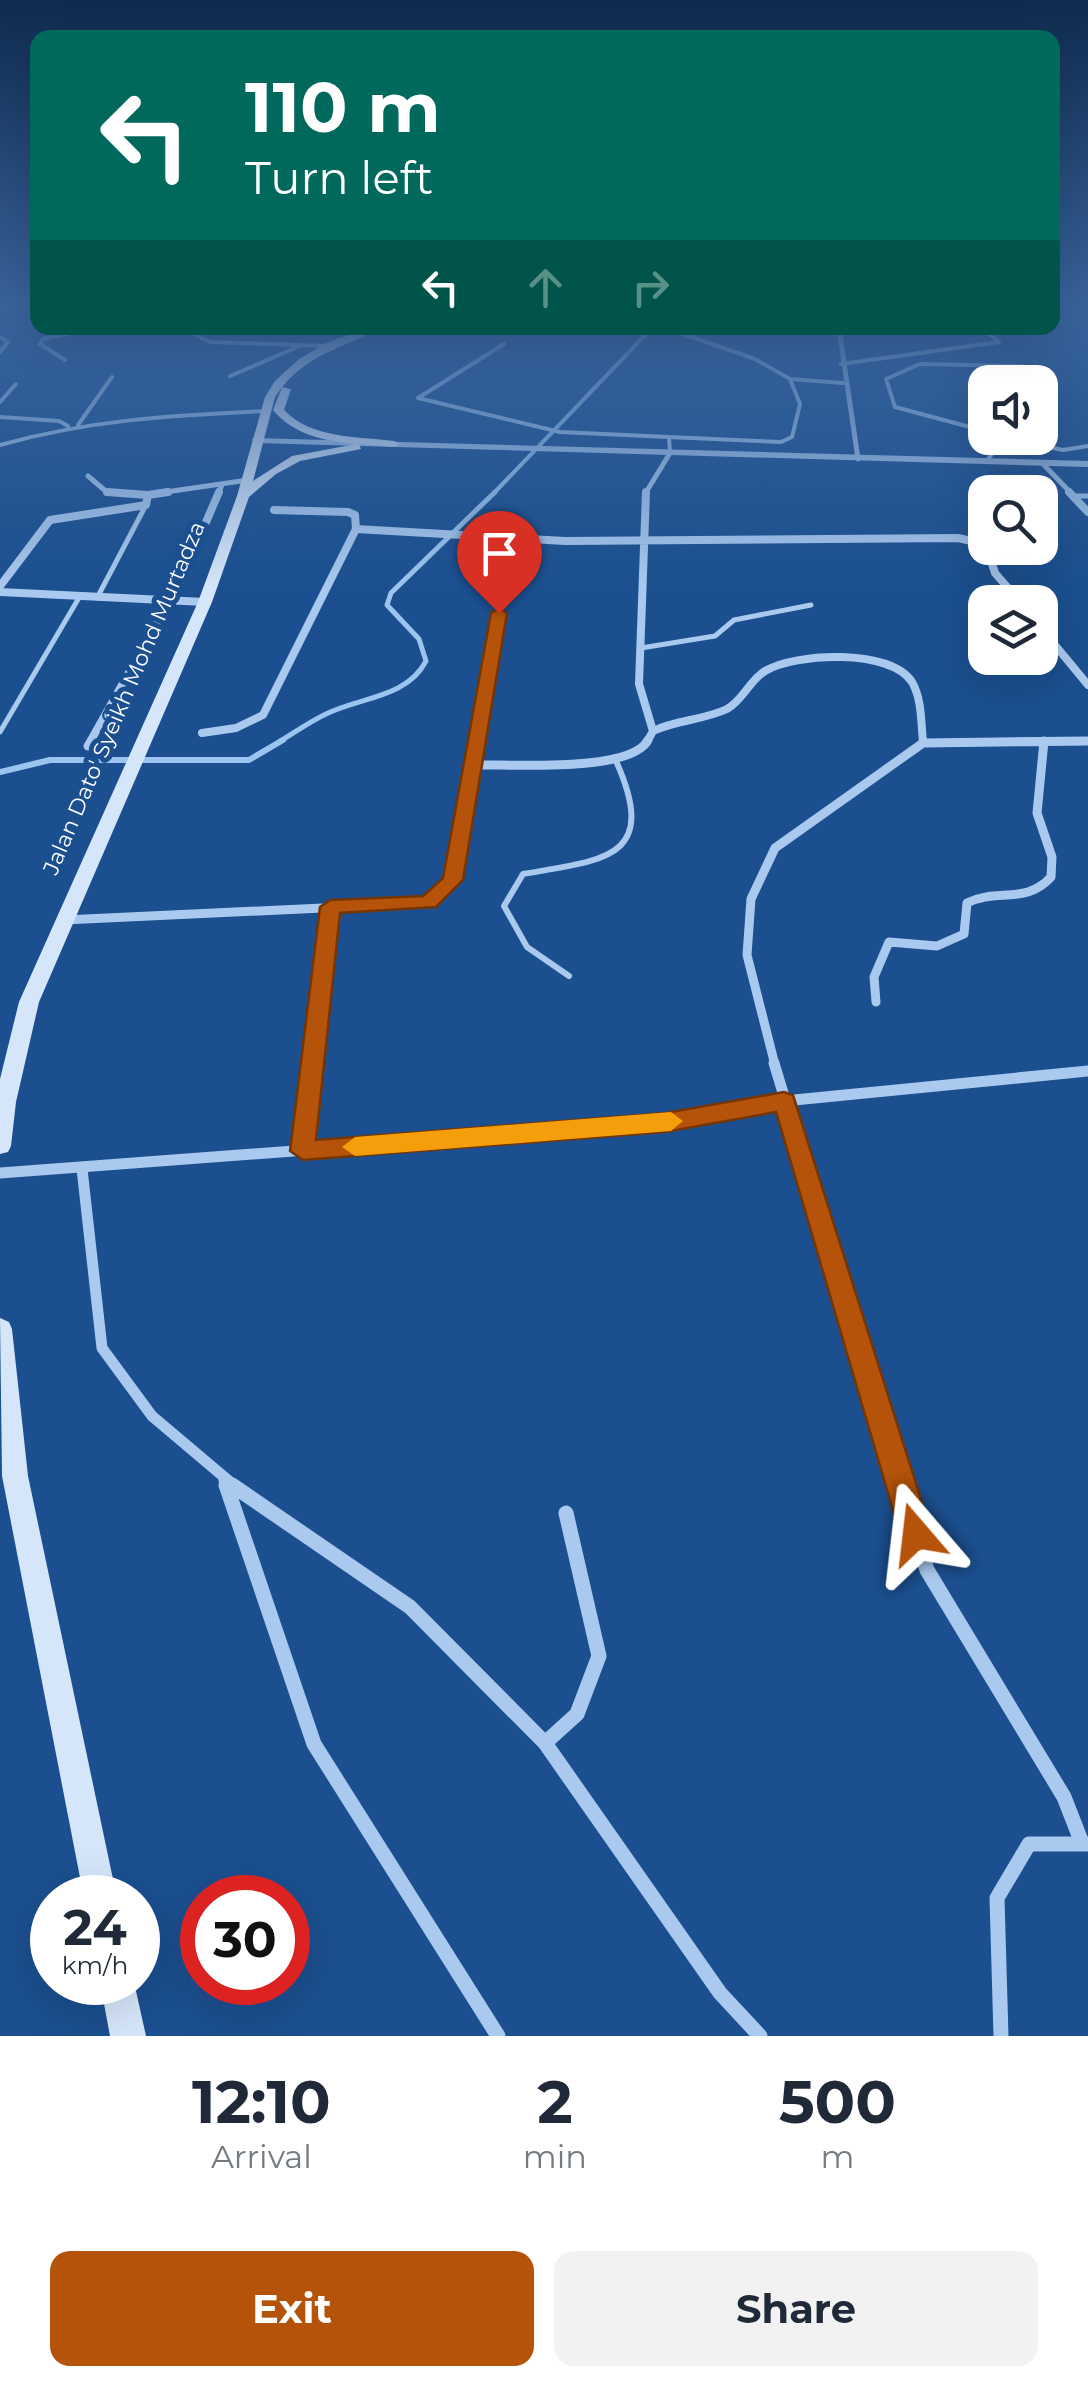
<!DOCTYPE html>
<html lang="en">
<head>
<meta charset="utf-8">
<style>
  :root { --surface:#fff; --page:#f2f2f3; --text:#1f2937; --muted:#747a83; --accent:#b45309 }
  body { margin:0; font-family:Montserrat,sans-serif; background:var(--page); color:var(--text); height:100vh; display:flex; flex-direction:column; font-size:38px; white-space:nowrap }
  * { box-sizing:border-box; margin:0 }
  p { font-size:32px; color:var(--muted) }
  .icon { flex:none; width:55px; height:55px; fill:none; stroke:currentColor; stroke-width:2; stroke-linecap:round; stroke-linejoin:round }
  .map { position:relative; height:2036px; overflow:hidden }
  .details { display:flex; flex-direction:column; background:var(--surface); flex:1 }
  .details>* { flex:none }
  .hud { position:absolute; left:30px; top:30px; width:1030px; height:305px; border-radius:20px; box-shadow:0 10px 40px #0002; background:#00695c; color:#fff; overflow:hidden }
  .controls { position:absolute; left:968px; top:365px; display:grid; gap:20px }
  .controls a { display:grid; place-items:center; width:90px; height:90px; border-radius:20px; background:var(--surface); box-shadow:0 10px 40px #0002; font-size:50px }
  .speed { position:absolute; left:30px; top:1875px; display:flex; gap:20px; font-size:50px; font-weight:700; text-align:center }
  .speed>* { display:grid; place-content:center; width:130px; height:130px; border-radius:50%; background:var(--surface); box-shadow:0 10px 40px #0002; line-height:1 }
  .speed small { font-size:25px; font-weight:400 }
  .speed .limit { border:15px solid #d22; background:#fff; color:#111 }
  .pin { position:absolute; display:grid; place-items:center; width:85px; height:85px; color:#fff; margin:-102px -42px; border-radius:50% 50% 50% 0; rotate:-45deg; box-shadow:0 0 10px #0007 }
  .pin .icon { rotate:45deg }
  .me { position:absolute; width:110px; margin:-55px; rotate:343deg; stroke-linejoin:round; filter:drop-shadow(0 0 8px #0008) }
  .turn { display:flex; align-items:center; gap:35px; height:210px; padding:0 50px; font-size:45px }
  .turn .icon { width:130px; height:130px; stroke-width:2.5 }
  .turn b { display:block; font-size:70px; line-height:85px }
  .lanes { display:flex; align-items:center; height:95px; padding:0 50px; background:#0003; justify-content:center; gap:50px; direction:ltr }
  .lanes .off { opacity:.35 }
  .eta { display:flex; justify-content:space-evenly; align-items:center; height:170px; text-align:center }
  .eta b { font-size:60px; font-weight:700; line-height:70px }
  .cta { display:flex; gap:20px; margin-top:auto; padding:20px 50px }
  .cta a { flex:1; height:115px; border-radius:20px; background:var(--accent); color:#fff; font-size:40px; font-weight:700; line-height:115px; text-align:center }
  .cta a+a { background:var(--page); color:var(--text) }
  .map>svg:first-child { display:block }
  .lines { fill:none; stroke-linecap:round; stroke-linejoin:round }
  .stream-far2 { stroke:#9cc4f0; stroke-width:4 }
  .stream-far1 { stroke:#9cc4f0; stroke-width:5 }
  .stream { stroke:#9cc4f0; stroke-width:6 }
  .service-far2 { stroke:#a9c9ee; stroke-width:4 }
  .service-far1 { stroke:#a9c9ee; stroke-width:5 }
  .service { stroke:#a9c9ee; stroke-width:6 }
  .minor-far4 { stroke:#a9c9ee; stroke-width:5 }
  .minor-far3 { stroke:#a9c9ee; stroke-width:8 }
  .minor-far2 { stroke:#a9c9ee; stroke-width:9 }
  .minor-far1 { stroke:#a9c9ee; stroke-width:11 }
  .minor { stroke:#a9c9ee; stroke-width:15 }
  .tertiary { fill:#a9c9ee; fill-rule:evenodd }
  .secondary { fill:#d6e6fa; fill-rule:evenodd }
  .route { fill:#b45309; stroke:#753606; stroke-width:2.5 }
  .slow { fill:#f59e0b }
  .labels { text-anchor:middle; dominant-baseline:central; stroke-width:10; stroke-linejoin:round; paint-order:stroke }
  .far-street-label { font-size:22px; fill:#fff; stroke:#1b4f8f }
</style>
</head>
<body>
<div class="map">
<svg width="1088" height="2036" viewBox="0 0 1088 2036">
  <rect width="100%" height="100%" fill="#1b4f8f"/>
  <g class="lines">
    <path class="stream-far2" d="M 493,494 L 652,328"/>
    <path class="stream-far1" d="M 279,742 C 294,733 309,722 326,714 C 360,697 407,698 426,661 L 419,639 L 387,605 L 391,593 L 495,492"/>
    <path class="stream" d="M 0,772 L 50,760 L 249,760 L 283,740"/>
    <path class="service-far2" d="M 182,328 L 210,342 L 327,346
      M 683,334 L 755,359 L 790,379 L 843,383
      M 0,337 L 8,342 L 0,352
      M 504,344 L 418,398 L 560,432 L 669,437 L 670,453
      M 65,360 L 40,344 L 43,339 L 92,328
      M 841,364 L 999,342 L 981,328
      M 230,376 L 300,346
      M 0,402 L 16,384
      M 0,417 L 59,421 L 68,426
      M 78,425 L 112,377
      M 985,431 L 895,407 L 886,379 L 920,364 L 1022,366
      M 669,437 L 781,442 L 792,437 L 800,404 L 790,379
      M 1005,438 L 1063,450 L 1088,446
      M 0,445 C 89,420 173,415 265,411
      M 986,462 L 1004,438"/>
    <path class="service-far1" d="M 1073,496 L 1088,496
      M 97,598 L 146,505
      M 641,648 L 715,636 L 734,620 L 811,605
      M 0,732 L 80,596"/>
    <path class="service" d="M 569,976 L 527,947 L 504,906 L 523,874 C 604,860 660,859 616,761"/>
    <path class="minor-far4" d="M 839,328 L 858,459
      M 1043,464 L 1072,494
      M 88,476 L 108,493 L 137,494
      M 152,494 L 248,480
      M 218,494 L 222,485
      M 645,494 L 670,453"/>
    <path class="minor-far3" d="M 107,492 L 148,495
      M 646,492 L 639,684 L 653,731 L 647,742
      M 1069,492 L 1088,512
      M 356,529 L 565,541 L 958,538 L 985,544
      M 987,548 L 995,573 L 1020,602
      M 0,586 L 50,520 L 146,505 L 148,495 L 168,492
      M 0,592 L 205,602
      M 1040,627 L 1088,685
      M 653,731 C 676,720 704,720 727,709 C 743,700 750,680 765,671 C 795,653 890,648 912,682 C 922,699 921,723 923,742
      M 202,733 L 236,728 L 263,715 L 356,529 L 355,515 L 348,512 L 274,510
      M 90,742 L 181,580 L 219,492
      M 476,742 L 511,539
      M 991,742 L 1088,741"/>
    <path class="minor-far2" d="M 923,743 L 1088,741
      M 88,746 L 92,740
      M 473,765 C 510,764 631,773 648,740
      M 64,920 L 429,903 L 453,880 L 477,740
      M 876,1002 L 874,977 L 889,942 L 937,946 L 964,934 L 967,903 C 996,888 1026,905 1051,877 L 1052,857 L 1037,813 L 1044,741
      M 312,1065 L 330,907
      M 775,1065 L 747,955 L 751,899 L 775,848 L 923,743"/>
    <path class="minor-far1" d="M 774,1063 L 902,1487
      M 303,1151 L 313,1063
      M 82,1169 L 102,1348 L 152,1416 L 236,1487
      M 0,1173 L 665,1123 L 784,1101 L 1088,1071
      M 224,1480 L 226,1487"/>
    <path class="minor" d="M 226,1485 L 314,1744 L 498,2036
      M 232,1485 L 410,1607 L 545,1743 L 720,1993 L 760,2036
      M 901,1485 L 927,1570 L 1064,1797 L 1082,1843
      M 545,1743 L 577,1714 L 599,1656 L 566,1513
      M 1001,2036 L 997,1898 L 1029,1844 L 1087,1844"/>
    <path class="tertiary" d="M 253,438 L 1088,461 L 1088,467 L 257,443 L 252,440 Z"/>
    <path class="secondary" d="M 367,328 L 380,328 C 339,351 304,353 275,397 L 253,481 L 292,456 L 356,444 C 324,441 294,435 273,410 L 282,387 L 291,389 L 284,410 C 312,439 356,436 394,441 L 400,444 L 394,447 L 359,444 L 361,449 L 300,461 L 276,474 L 249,497 L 212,602 L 39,1002 L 16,1102 L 11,1146 L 8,1152 L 0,1154 L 0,1079 L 19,1002 L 198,602 L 237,496 L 265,397 L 275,381 L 299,359 L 326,343 Z
      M 0,1318 L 9,1322 L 12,1329 L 28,1476 L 117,1898 L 84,1898 L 2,1476 Z
      M 100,1982 L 134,1982 L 146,2036 L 110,2036 Z"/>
  </g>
  <linearGradient id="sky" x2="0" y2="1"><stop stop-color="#0f2b4f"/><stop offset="0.52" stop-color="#39639b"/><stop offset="1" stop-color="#39639b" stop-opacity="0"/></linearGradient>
  <rect width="1088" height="588" fill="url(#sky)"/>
  <path class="route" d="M 499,608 L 507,613 L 463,880 L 436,907 L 340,913 L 316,1140 L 665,1113 L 784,1092 L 793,1095 L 932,1534 L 927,1544 L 916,1549 L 905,1544 L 900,1534 L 776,1112 L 665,1132 L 303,1160 L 290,1151 L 320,907 L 330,900 L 423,896 L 443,878 L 491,613 Z"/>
  <path class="slow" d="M 671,1112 L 683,1121 L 671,1131 L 355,1156 L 342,1147 L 355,1137 Z"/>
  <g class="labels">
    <g class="far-street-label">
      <text transform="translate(124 698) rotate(-67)">Jalan Dato' Syeikh Mohd Murtadza</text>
    </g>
  </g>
</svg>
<div class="controls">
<a><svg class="icon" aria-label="sound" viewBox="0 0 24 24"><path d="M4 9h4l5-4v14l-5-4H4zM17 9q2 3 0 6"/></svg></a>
<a><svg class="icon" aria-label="search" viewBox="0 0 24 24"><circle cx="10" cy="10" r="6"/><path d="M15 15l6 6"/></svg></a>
<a><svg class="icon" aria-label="layers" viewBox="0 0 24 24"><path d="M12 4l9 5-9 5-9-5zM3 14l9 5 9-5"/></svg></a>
</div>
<div class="speed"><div>24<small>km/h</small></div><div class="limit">30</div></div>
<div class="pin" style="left:499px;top:613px;background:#d93025"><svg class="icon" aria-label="arrive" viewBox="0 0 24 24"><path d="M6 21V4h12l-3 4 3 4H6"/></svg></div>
<svg class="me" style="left:916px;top:1534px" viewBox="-20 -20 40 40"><path d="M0-17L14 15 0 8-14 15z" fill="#b45309" stroke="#fff" stroke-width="4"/></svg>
<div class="hud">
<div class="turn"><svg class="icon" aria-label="left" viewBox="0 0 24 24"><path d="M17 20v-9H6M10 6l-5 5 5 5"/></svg><div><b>110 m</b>Turn left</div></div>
<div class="lanes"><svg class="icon" aria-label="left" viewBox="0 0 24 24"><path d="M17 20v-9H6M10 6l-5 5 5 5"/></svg><svg class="icon off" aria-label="ahead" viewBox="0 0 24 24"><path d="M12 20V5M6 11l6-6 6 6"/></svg><svg class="icon off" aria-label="right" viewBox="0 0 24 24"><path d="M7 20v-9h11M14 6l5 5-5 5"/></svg></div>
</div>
</div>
<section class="details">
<div class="eta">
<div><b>12:10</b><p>Arrival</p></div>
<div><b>2</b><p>min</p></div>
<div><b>500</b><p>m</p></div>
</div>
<div class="cta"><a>Exit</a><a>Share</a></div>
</section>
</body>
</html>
